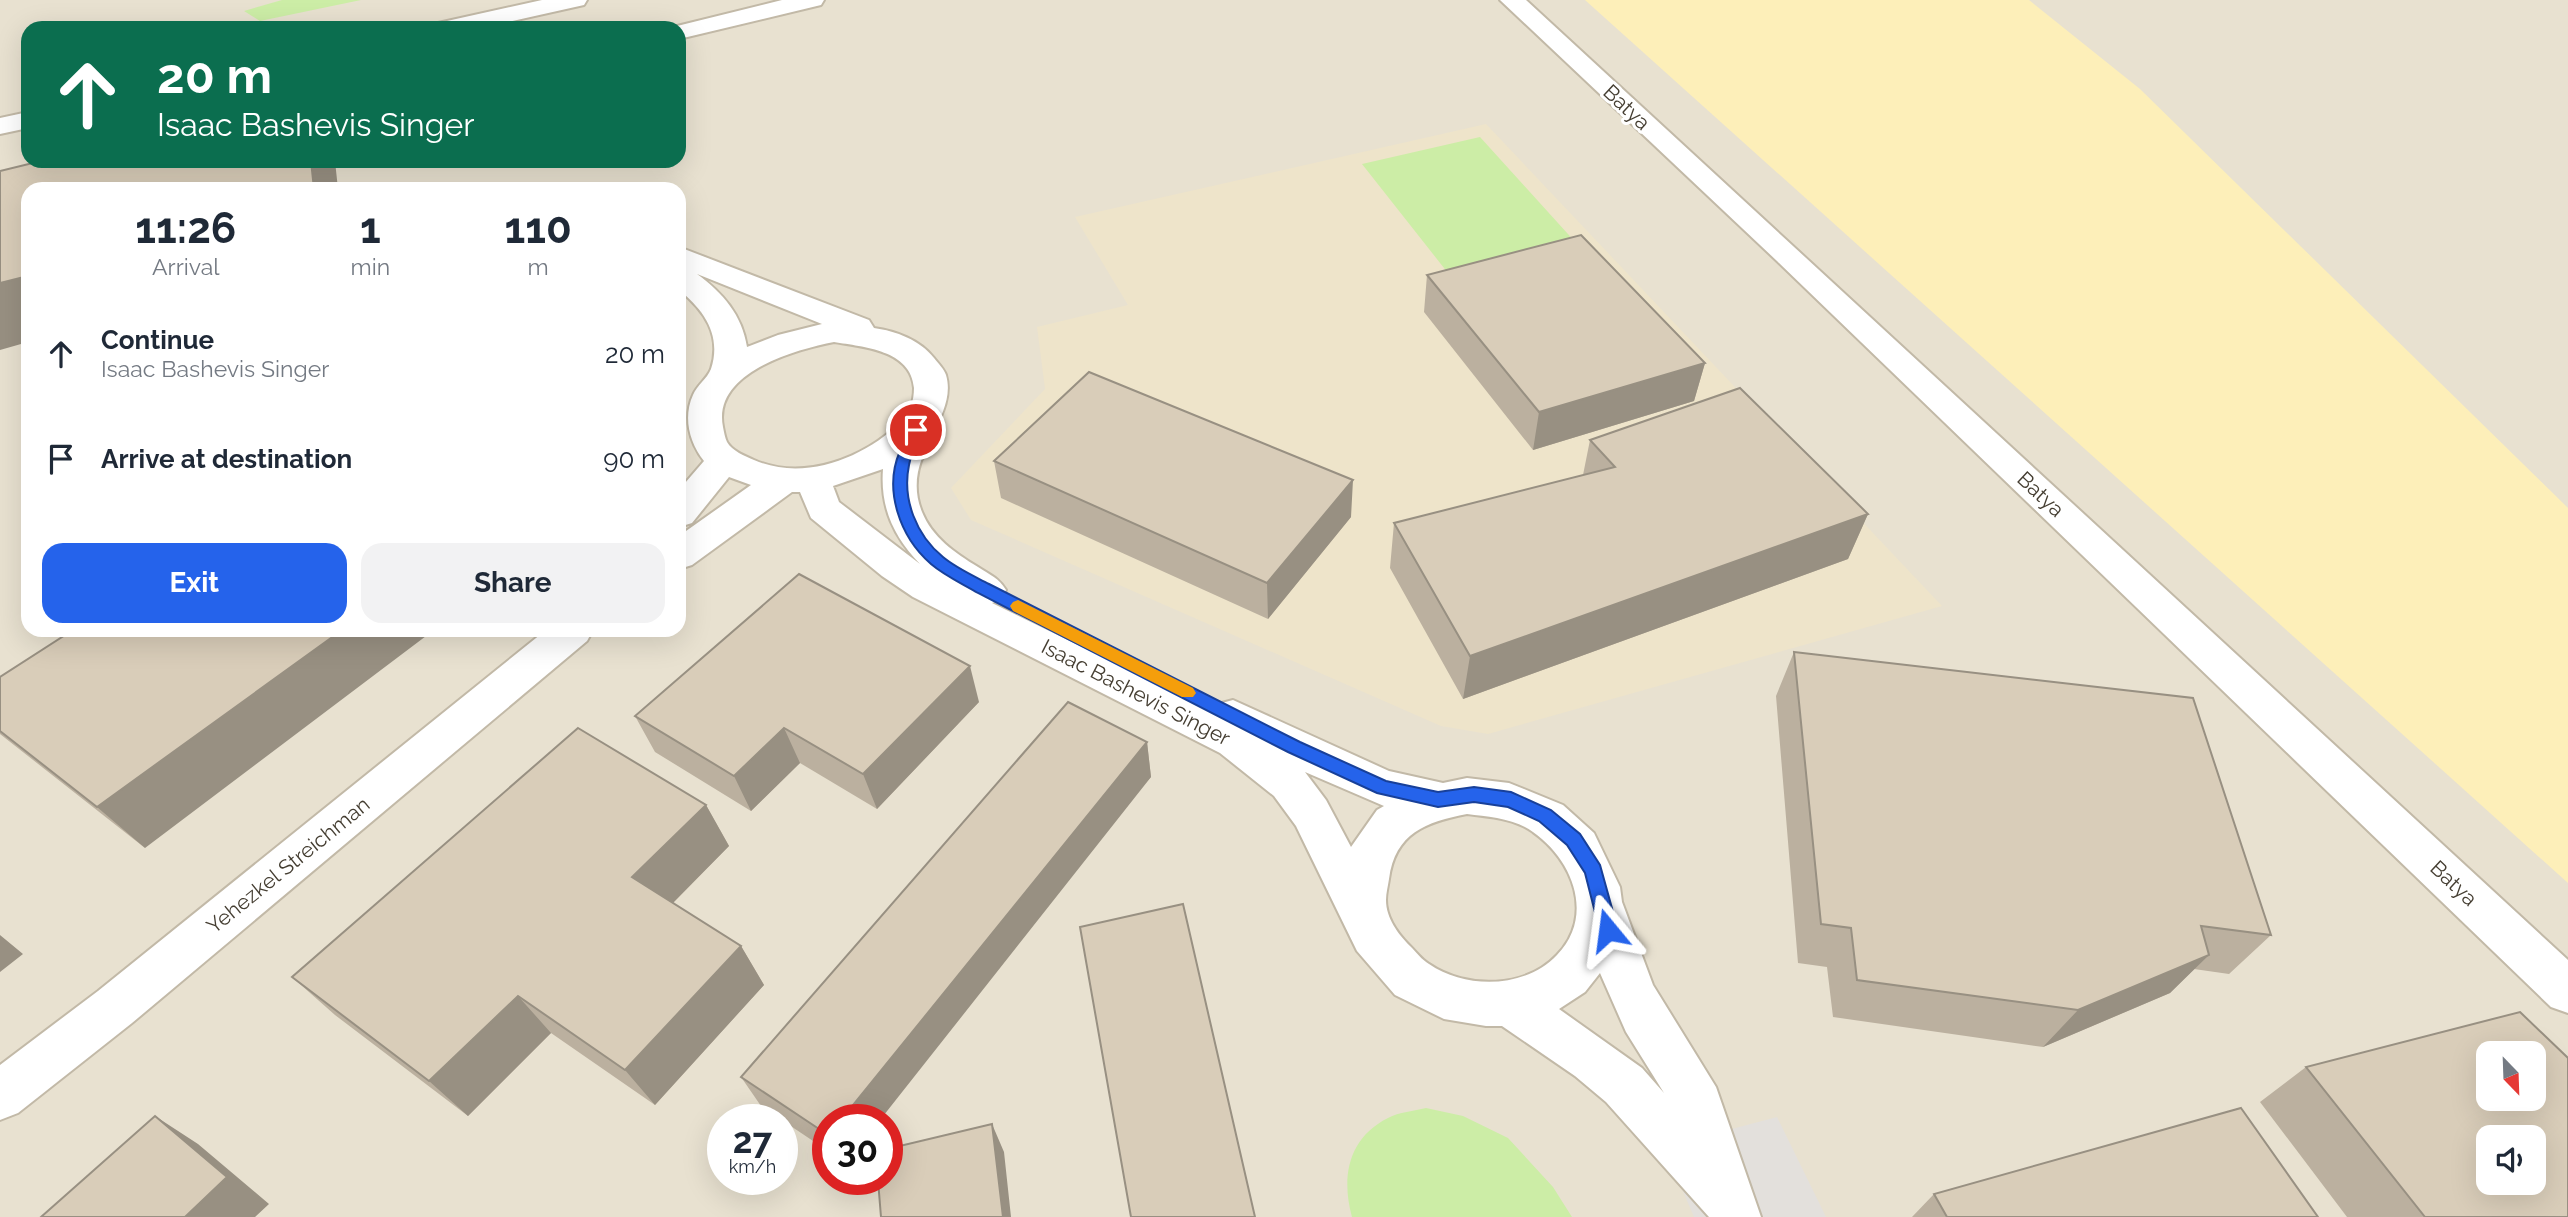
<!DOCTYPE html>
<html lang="en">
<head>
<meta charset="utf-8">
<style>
  :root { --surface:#fff; --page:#f2f2f3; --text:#1f2937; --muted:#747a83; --accent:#2563eb }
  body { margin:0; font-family:Raleway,sans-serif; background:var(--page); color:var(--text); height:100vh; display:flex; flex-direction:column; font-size:26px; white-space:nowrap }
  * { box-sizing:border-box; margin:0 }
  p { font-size:23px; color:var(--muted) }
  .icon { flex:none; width:38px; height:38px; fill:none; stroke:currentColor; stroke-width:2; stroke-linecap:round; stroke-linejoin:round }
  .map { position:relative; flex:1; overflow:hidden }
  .panel { position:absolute; left:21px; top:182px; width:665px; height:455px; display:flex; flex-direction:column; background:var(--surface); border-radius:21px; box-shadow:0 7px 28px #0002 }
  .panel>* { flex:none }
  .hud { position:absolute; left:21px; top:21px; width:665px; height:147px; border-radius:21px; box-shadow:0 7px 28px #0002; background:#0b6e4f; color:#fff; overflow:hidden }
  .needle { width:46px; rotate:157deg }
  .buttons { position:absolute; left:2476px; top:1041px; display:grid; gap:14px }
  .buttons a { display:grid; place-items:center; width:70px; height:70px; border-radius:14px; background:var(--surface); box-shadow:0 7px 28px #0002; font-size:35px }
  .speed { position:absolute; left:707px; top:1104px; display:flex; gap:14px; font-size:35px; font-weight:700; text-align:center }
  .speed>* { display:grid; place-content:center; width:91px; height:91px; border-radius:50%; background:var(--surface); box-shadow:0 7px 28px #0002; line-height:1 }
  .speed small { font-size:18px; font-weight:400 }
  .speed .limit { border:10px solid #d22; background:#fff; color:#111 }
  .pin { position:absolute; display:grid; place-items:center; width:60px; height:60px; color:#fff; margin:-30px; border:4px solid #fff; border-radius:50%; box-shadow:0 2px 7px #0007 }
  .me { position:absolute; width:77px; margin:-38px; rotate:344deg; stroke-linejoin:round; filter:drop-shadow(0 0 5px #0008) }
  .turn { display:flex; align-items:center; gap:24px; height:147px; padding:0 21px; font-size:32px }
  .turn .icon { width:91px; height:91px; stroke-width:2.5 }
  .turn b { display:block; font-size:49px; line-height:60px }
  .eta { display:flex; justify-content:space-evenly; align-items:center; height:119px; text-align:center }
  .eta b { font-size:42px; font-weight:700; line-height:49px }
  .action { display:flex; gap:14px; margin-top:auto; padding:14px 21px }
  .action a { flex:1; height:80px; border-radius:21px; background:var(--accent); color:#fff; font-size:28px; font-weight:700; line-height:80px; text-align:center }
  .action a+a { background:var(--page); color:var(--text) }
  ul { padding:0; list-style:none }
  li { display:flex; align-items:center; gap:21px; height:105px; padding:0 21px }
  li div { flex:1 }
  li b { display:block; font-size:26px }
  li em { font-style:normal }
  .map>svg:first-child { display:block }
  .residential { fill:#e8e1d0; fill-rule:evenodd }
  .education { fill:#eee4ca }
  .green { fill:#cceda6 }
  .sand { fill:#fdefb9 }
  .parking { fill:#e3e0dc }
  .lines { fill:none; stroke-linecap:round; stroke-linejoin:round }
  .minor-casing { stroke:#c2b9a7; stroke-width:4 }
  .minor { fill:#fff; fill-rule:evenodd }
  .wall { fill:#bbb09f }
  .shaded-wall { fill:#989082 }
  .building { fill:#d9cdb9; stroke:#989082; stroke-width:2; fill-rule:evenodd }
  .route { fill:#2563eb; stroke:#184099; stroke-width:2 }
  .slow { fill:#f59e0b }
  .labels { text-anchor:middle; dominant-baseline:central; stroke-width:6; stroke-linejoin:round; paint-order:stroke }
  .street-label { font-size:21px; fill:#453e32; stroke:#fff }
</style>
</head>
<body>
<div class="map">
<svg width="2568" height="1217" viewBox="0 0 2568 1217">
  <rect width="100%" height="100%" fill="#f3eee2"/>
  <path class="residential" d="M 0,0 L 2568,0 L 2568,1217 L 0,1217 ZM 28,28 L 679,28 L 679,161 L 28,161 ZM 28,189 L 679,189 L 679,630 L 28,630 ZM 2488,1054 L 2534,1054 L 2534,1099 L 2488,1099 ZM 723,1120 L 782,1120 L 782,1180 L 723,1180 ZM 828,1120 L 887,1120 L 887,1180 L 828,1180 ZM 2488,1138 L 2534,1138 L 2534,1183 L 2488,1183 Z"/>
  <path class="education" d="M 1486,124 L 1942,606 L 1488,734 L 1441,726 L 971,520 L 951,488 L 1045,389 L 1037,327 L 1128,305 L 1075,217 Z"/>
  <path class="green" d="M 282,0 L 361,0 L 260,21 L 244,11 Z
    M 1480,137 L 1587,255 L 1459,287 L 1362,164 Z
    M 1426,1108 L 1463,1116 L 1508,1138 L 1553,1187 L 1572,1217 L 1352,1217 C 1341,1177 1348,1138 1388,1118 C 1399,1112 1414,1111 1426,1108 Z"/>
  <path class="sand" d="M 1585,0 L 2029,0 L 2140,89 L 2568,508 L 2568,883 Z"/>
  <path class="parking" d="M 1777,1117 L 1826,1217 L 1694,1217 L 1664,1147 Z"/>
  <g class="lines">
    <g class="minor-casing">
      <path id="minor" d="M 542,0 L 587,0 L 584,5 L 481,28 L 435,28 L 438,23 Z
        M 782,0 L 824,0 L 821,5 L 679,39 L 679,28 L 669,28 Z
        M 1500,0 L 1526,0 L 2568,960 L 2568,1013 L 2551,1007 L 1777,261 Z
        M 28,112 L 28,128 L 0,134 L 0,118 Z
        M 679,247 L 869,320 L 874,328 C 896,331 920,340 934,358 C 938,363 944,369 946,375 C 959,419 899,456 922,512 C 932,537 955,553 978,567 C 990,575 999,578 1006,590 L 1000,600 L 992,603 L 1215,712 L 1218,704 L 1233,700 L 1389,771 L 1443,783 L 1467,778 L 1509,783 L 1524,789 L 1563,805 L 1594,833 L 1620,887 L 1622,902 L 1653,985 L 1716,1087 L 1761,1217 L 1709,1217 L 1606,1102 L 1575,1076 L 1502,1026 L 1486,1026 L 1444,1019 L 1395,995 L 1357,951 L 1296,826 L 1274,796 L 1220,753 L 913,597 L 882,576 L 811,518 L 800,492 L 792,492 L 692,565 L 679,569 L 679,536 L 751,485 L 729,477 L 692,523 L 679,527 L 679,490 L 704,461 C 689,442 683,417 693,395 C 697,385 707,379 711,369 C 722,335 704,310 679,290 ZM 697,274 L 822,324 L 778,335 L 747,347 C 742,315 723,293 697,274 ZM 834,342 C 864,347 911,350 914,388 C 914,401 910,413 901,422 C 864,458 804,482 754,460 C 745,456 732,451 727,442 C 725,438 724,432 723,427 C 712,373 794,350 834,342 ZM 883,469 C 880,508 894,537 920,564 L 839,502 L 833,486 ZM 1305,772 L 1384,806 L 1377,810 L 1351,847 L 1326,800 ZM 1467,814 C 1489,817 1514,818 1533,832 C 1573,860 1595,916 1557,955 C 1526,988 1467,990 1429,964 C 1422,960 1416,952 1410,946 C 1398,934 1386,918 1386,900 C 1386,893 1388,886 1389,879 C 1395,833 1426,822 1467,814 ZM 1600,973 L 1626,1032 L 1664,1093 L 1642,1068 L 1559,1009 L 1585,992 Z
        M 546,630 L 593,630 L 587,641 L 132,1023 L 18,1113 L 0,1120 L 0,1065 L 98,991 Z"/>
    </g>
    <use href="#minor" class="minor"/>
  </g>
  <path class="wall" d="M 1427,275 L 1705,363 L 1694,401 L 1533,450 L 1424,312 Z
    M 1590,440 L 1868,514 L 1848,559 L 1463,699 L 1390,568 L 1394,523 L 1583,475 Z
    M 994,461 L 1351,517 L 1268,619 L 1001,498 Z
    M 1794,652 L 2271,935 L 2229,974 L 2194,969 L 2170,993 L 2043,1047 L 1833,1017 L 1827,967 L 1798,963 L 1776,696 Z
    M 0,677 L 145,848 L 0,734 Z
    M 979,702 L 877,809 L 800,763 L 751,811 L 655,752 L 635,716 Z
    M 1147,742 L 1151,777 L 828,1120 L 828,1151 L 761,1106 L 741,1077 Z
    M 706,805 L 729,846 L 673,903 L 741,946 L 764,985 L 655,1105 L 551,1033 L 468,1116 L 335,1015 L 292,977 Z
    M 2306,1067 L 2568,1217 L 2347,1217 L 2260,1102 Z
    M 1934,1194 L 2318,1217 L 1912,1217 Z"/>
  <path class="shaded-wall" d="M 311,161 L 335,161 L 338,189 L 314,189 Z
    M 28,276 L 28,342 L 0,350 L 0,283 Z
    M 1705,363 L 1694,401 L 1533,450 L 1539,412 Z
    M 1353,480 L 1351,517 L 1268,619 L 1267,583 Z
    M 1868,514 L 1848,559 L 1463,699 L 1470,656 Z
    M 342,630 L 434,630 L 145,848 L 97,807 Z
    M 970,666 L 979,702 L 877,809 L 863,774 Z
    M 784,728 L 800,763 L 751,811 L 734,776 Z
    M 1147,742 L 1151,777 L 880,1120 L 841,1120 Z
    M 706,805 L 729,846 L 659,917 L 632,877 Z
    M 0,935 L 23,954 L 0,972 Z
    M 741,946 L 764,985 L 655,1105 L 625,1070 Z
    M 2209,955 L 2170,993 L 2043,1047 L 2078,1010 Z
    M 518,996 L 551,1033 L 468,1116 L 429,1081 Z
    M 155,1116 L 198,1144 L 269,1204 L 255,1217 L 185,1217 Z
    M 992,1124 L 1004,1152 L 1011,1217 L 1003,1217 Z"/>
  <path class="building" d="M 41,161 L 311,161 L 314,189 L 28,189 L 28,276 L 0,283 L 0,171 Z
    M 1581,235 L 1705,363 L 1539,412 L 1427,275 Z
    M 1089,372 L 1353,480 L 1267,583 L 994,461 Z
    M 1740,388 L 1868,514 L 1470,656 L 1394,523 L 1615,467 L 1590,440 Z
    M 799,574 L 970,666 L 863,774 L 784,728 L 734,776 L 635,716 Z
    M 73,630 L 342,630 L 97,807 L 0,731 L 0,677 Z
    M 1794,652 L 2193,698 L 2271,935 L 2201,926 L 2209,955 L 2078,1010 L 1857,980 L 1851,928 L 1821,924 Z
    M 1068,702 L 1147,742 L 841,1120 L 828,1120 L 828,1135 L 741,1077 Z
    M 578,728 L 706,805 L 632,877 L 741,946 L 625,1070 L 518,996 L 429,1081 L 292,977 Z
    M 1183,904 L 1255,1217 L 1131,1217 L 1080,927 Z
    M 2520,1012 L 2568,1058 L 2568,1217 L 2425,1217 L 2306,1067 ZM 2488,1054 L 2534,1054 L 2534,1099 L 2488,1099 ZM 2488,1138 L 2534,1138 L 2534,1183 L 2488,1183 Z
    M 2241,1108 L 2318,1217 L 1947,1217 L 1934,1194 Z
    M 155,1116 L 227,1177 L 185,1217 L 41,1217 Z
    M 992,1124 L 1003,1217 L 881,1217 L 878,1180 L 887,1180 L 887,1149 Z"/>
  <path class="route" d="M 916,425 L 923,430 C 918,441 911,453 909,465 C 902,499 916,535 943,557 C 956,568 974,576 989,584 L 1300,742 L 1386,781 L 1438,792 L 1474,787 L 1511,792 L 1551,810 L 1580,834 L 1600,865 L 1618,930 L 1615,936 L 1608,939 L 1601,936 L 1585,873 L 1567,845 L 1539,821 L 1508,807 L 1474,802 L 1438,807 L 1377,793 L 1288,752 L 978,593 C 963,584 945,576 931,564 C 900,537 883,490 900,451 C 903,442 906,428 916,425 Z"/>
  <path class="slow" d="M 1018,600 L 1193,688 L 1196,693 L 1193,697 L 1182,697 L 1013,611 L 1010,606 L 1013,602 Z"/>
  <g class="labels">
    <g class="street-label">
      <text transform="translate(1627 107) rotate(43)">Batya</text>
      <text transform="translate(2041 494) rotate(43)">Batya</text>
      <text transform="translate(1136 692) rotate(27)">Isaac Bashevis Singer</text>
      <text transform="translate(288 865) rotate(-39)">Yehezkel Streichman</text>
      <text transform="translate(2454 883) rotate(43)">Batya</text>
    </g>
  </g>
</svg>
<div class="buttons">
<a><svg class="needle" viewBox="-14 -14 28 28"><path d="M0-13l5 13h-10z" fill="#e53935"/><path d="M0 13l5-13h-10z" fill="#747a83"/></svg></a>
<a><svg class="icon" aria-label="sound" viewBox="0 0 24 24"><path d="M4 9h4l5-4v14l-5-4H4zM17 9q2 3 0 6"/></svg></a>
</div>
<div class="speed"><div>27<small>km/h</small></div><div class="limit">30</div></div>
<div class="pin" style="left:916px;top:430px;background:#d93025"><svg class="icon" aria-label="arrive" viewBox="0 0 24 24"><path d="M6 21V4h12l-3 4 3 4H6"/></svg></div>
<svg class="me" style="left:1608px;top:930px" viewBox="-20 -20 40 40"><path d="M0-17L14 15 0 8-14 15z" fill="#2563eb" stroke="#fff" stroke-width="4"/></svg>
<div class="hud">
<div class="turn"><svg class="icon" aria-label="ahead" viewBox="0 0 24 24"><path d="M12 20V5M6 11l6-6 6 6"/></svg><div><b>20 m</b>Isaac Bashevis Singer</div></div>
</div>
<section class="panel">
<div class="eta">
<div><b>11:26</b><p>Arrival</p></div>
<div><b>1</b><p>min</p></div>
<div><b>110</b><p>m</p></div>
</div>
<ul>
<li><svg class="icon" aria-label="ahead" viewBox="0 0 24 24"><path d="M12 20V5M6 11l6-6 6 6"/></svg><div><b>Continue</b><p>Isaac Bashevis Singer</p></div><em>20 m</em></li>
<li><svg class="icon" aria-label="arrive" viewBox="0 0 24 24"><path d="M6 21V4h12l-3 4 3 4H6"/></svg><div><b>Arrive at destination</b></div><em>90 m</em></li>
</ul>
<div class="action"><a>Exit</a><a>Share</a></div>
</section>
</div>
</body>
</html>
